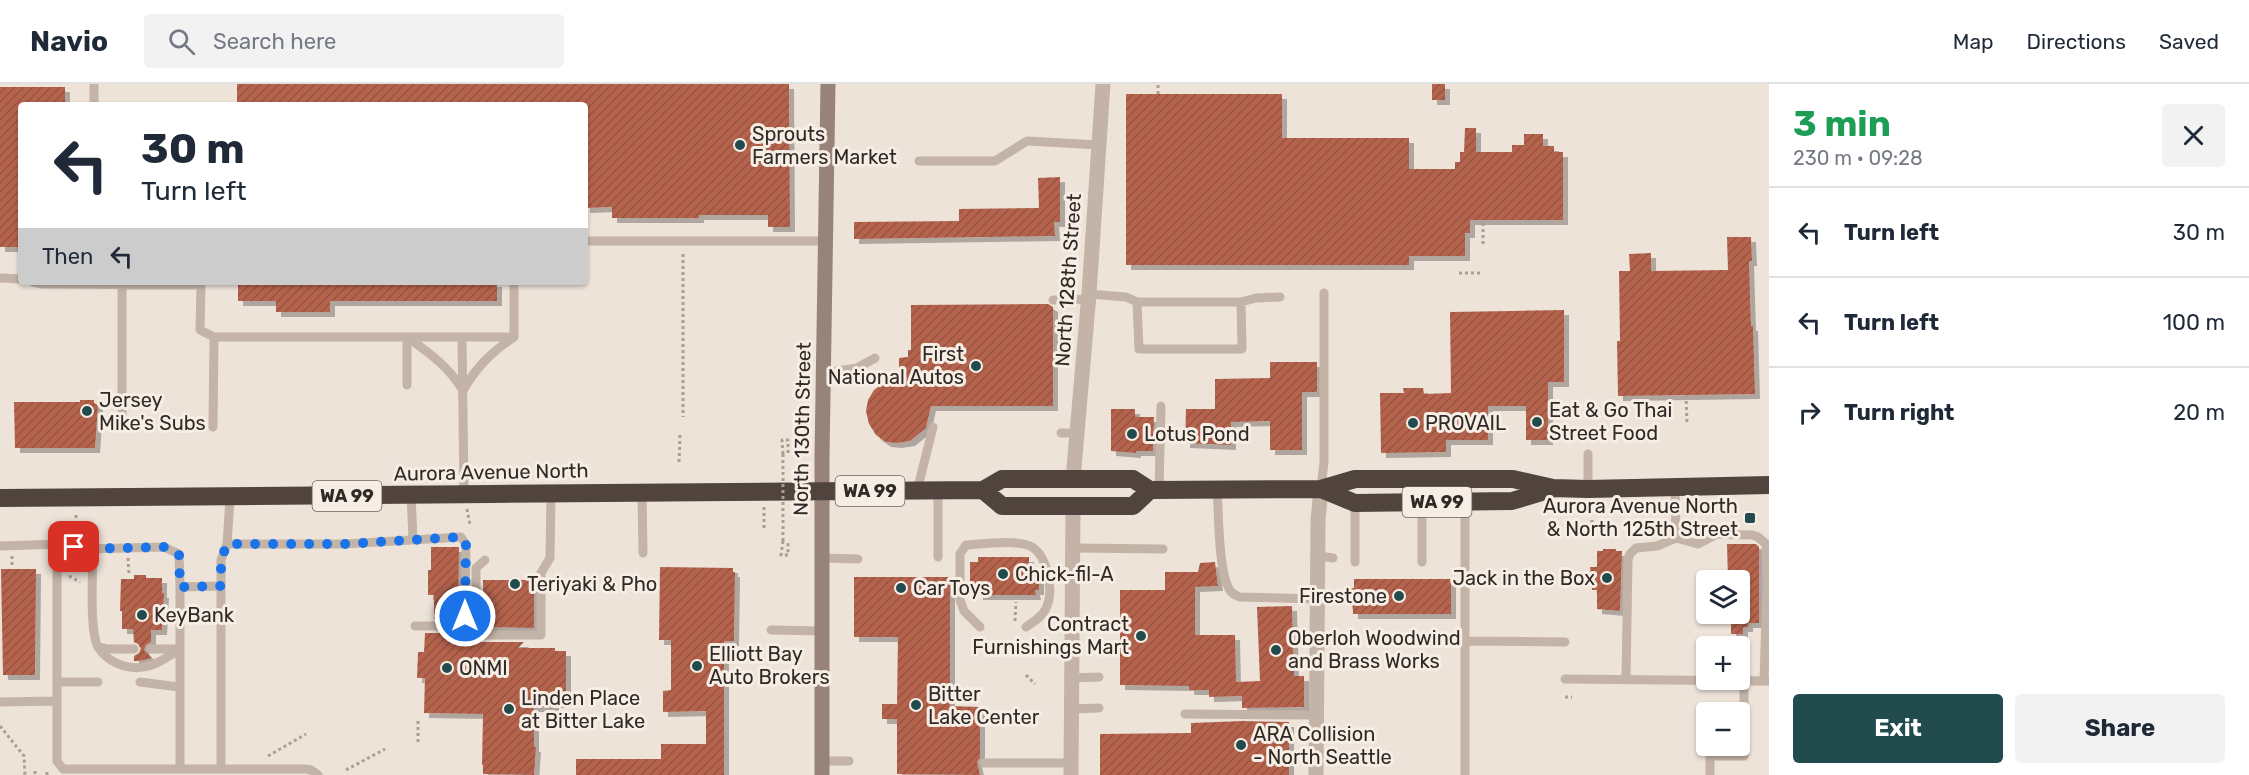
<!DOCTYPE html>
<html lang="en">
<head>
<meta charset="utf-8">
<style>
  :root { --surface:#fff; --page:#f2f2f3; --text:#1f2937; --muted:#747a83; --line:#e0e1e3; --accent:#214b4d }
  body { margin:0; font-family:Rubik,sans-serif; background:var(--page); color:var(--text); height:100vh; display:flex; flex-direction:column; font-size:22px; white-space:nowrap }
  * { box-sizing:border-box; margin:0 }
  p { font-size:20px; color:var(--muted) }
  .icon { flex:none; width:33px; height:33px; fill:none; stroke:currentColor; stroke-width:2; stroke-linecap:round; stroke-linejoin:round }
  .map { position:relative; flex:1; overflow:hidden }
  .drawer { display:flex; flex-direction:column; background:var(--surface); width:480px }
  .drawer>* { flex:none }
  .banner { position:absolute; left:18px; top:18px; width:570px; height:183px; border-radius:6px; box-shadow:0 2px 4px #0004; background:#fff; color:var(--text); overflow:hidden }
  .tools { position:absolute; left:1696px; top:486px; display:grid; gap:12px }
  .tools a { display:grid; place-items:center; width:54px; height:54px; border-radius:6px; background:var(--surface); box-shadow:0 2px 4px #0004; font-size:30px }
  .pin { position:absolute; display:grid; place-items:center; width:51px; height:51px; color:#fff; margin:-26px; border-radius:12px; box-shadow:0 3px 9px #0006 }
  .me { position:absolute; width:66px; margin:-33px; rotate:0deg; stroke-linejoin:round; filter:drop-shadow(0 0 4px #0008) }
  .turn { display:flex; align-items:center; gap:21px; height:126px; padding:0 24px; font-size:27px }
  .turn .icon { width:78px; height:78px; stroke-width:2.5 }
  .turn b { display:block; font-size:42px; line-height:51px }
  .then { display:flex; align-items:center; height:57px; padding:0 24px; background:#0003; gap:12px; font-size:22px }
  .round { display:grid; place-items:center; flex:none; width:63px; height:63px; border-radius:6px; background:var(--page) }
  .headline { display:flex; align-items:center; justify-content:space-between; height:102px; padding:0 24px }
  h1 { font-size:36px; font-weight:700; line-height:45px; color:#1e9e55 }
  .primary-button { display:flex; gap:12px; margin-top:auto; padding:12px 24px }
  .primary-button a { flex:1; height:69px; border-radius:6px; background:var(--accent); color:#fff; font-size:24px; font-weight:700; line-height:69px; text-align:center }
  .primary-button a+a { background:var(--page); color:var(--text) }
  ul { padding:0; list-style:none }
  li { display:flex; align-items:center; gap:18px; height:90px; padding:0 24px; border-top:2px solid var(--line) }
  li div { flex:1 }
  li b { display:block; font-size:22px }
  li em { font-style:normal }
  header { display:flex; align-items:center; gap:36px; box-sizing:border-box; height:84px; padding:0 30px; background:var(--surface); border-bottom:2px solid var(--line) }
  header strong { font-size:28px }
  nav { display:flex; gap:33px; margin-inline-start:auto; font-size:21px }
  .search { width:420px; height:54px; background:var(--page); display:flex; align-items:center; gap:15px; box-sizing:border-box; padding:0 21px; border-radius:6px; color:var(--muted); font-size:22px }
  main { display:flex; flex:1; min-height:0 }
  .map>svg:first-child { display:block }
  .building { fill:url(#building-hatch); filter:url(#shadow) }
  .lines { fill:none; stroke-linecap:round; stroke-linejoin:round }
  .path { stroke:#af9d91; stroke-width:3; stroke-dasharray:3 3; stroke-linecap:butt }
  .lane { stroke:#c4b3a7; stroke-width:9 }
  .street { stroke:#c4b3a7; stroke-width:15 }
  .secondary { stroke:#978379; stroke-width:15 }
  .highway { stroke:#51443e; stroke-width:18 }
  .path-bridge { stroke:#af9d91; stroke-width:3; stroke-dasharray:3 3; stroke-linecap:butt }
  .route { stroke:#1a73e8; stroke-width:10; stroke-dasharray:0 18 }
  .poi-dot { fill:#214b4d; stroke:#f6ede4; stroke-width:2 }
  .labels { text-anchor:middle; dominant-baseline:central; stroke-width:6; stroke-linejoin:round; paint-order:stroke }
  .shield { fill:#f6ede4; stroke:#6c645f; stroke-width:1.5 }
  .shield-label { font-size:18px; font-weight:bold; fill:#312926 }
  .poi-label { font-size:20px; fill:#312926; stroke:#f6ede4; text-anchor:start }
  .street-label { font-size:20px; fill:#312926; stroke:#f6ede4 }
</style>
</head>
<body>
<header>
<strong>Navio</strong>
<div class="search"><svg class="icon" aria-label="search" viewBox="0 0 24 24"><circle cx="10" cy="10" r="6"/><path d="M15 15l6 6"/></svg>Search here</div>
<nav><a>Map</a><a>Directions</a><a>Saved</a></nav>
</header>
<main>
<div class="map">
<svg width="1769" height="691" viewBox="0 0 1769 691">
  <defs>
    <pattern id="building-hatch" width="6" height="6" patternUnits="userSpaceOnUse" patternTransform="scale(1.5)"><rect width="6" height="6" fill="#b6644e"/><path d="M-1 1l2-2M0 6l6-6M5 7l2-2" fill="none" stroke="#955241"/></pattern>
    <filter id="shadow"><feDropShadow dx="5" dy="5" stdDeviation="0" flood-color="#0004"/></filter>
  </defs>
  <rect width="100%" height="100%" fill="#ede3d9"/>
  <path class="building" d="M 237,0 L 789,0 L 790,143 L 768,143 L 768,131 L 699,131 L 699,134 L 612,134 L 612,123 L 585,124 L 585,21 L 237,21 Z
    M 1432,0 L 1445,0 L 1445,16 L 1432,16 Z
    M 0,3 L 65,3 L 65,21 L 21,21 L 21,163 L 0,163 Z
    M 1126,10 L 1282,10 L 1282,54 L 1409,54 L 1409,85 L 1455,85 L 1455,78 L 1460,78 L 1460,68 L 1464,68 L 1465,44 L 1476,44 L 1476,68 L 1512,68 L 1512,61 L 1524,61 L 1524,50 L 1543,50 L 1543,62 L 1554,62 L 1554,68 L 1563,68 L 1563,136 L 1470,136 L 1470,149 L 1465,149 L 1465,172 L 1409,172 L 1409,181 L 1126,181 Z
    M 1060,93 L 1060,138 L 1054,138 L 1055,152 L 854,155 L 854,138 L 959,137 L 959,125 L 1039,124 L 1038,94 Z
    M 1727,153 L 1751,153 L 1752,177 L 1749,177 L 1751,242 L 1753,242 L 1755,310 L 1618,312 L 1617,257 L 1620,257 L 1619,187 L 1630,187 L 1629,170 L 1651,169 L 1651,187 L 1728,186 Z
    M 238,198 L 497,198 L 497,217 L 330,217 L 330,228 L 276,228 L 276,217 L 238,217 Z
    M 1048,220 L 1053,223 L 1053,322 L 931,322 L 926,344 L 910,357 L 897,359 L 886,358 L 876,351 L 869,340 L 866,327 L 868,316 L 874,306 L 883,299 L 899,295 L 899,274 L 908,273 L 908,266 L 911,266 L 911,221 Z
    M 1564,226 L 1564,298 L 1548,298 L 1548,356 L 1526,356 L 1526,322 L 1488,322 L 1488,356 L 1446,356 L 1446,368 L 1381,369 L 1380,309 L 1404,309 L 1403,304 L 1423,304 L 1424,310 L 1451,309 L 1450,228 Z
    M 1270,278 L 1317,278 L 1317,308 L 1302,308 L 1302,366 L 1270,366 L 1270,337 L 1231,338 L 1231,361 L 1185,359 L 1186,325 L 1215,325 L 1215,295 L 1270,294 Z
    M 80,316 L 94,316 L 94,319 L 98,321 L 95,364 L 15,364 L 14,318 L 80,318 Z
    M 1111,325 L 1135,325 L 1135,333 L 1154,333 L 1153,367 L 1136,367 L 1136,369 L 1111,367 Z
    M 1727,460 L 1756,460 L 1759,463 L 1759,539 L 1748,539 L 1748,543 L 1743,543 L 1743,550 L 1731,550 L 1731,530 L 1740,530 L 1740,496 L 1728,496 Z
    M 431,463 L 459,463 L 458,532 L 456,535 L 434,535 L 434,511 L 428,511 L 428,486 L 431,486 Z
    M 1603,465 L 1616,465 L 1616,467 L 1622,467 L 1620,527 L 1597,525 L 1597,506 L 1592,506 L 1590,483 L 1597,483 L 1597,467 L 1603,467 Z
    M 978,473 L 1029,473 L 1029,487 L 1036,487 L 1036,493 L 1039,493 L 1039,506 L 1035,506 L 1036,511 L 978,511 L 978,505 L 970,505 L 970,478 L 978,478 Z
    M 1215,478 L 1218,502 L 1195,503 L 1195,551 L 1235,551 L 1236,598 L 1260,597 L 1257,523 L 1292,522 L 1294,592 L 1304,592 L 1304,623 L 1242,624 L 1242,612 L 1209,613 L 1209,606 L 1189,606 L 1189,602 L 1120,601 L 1120,506 L 1165,506 L 1165,488 L 1198,488 L 1200,479 Z
    M 660,483 L 733,484 L 733,488 L 735,488 L 734,557 L 724,557 L 724,691 L 576,691 L 576,675 L 661,675 L 661,660 L 706,660 L 706,627 L 663,628 L 663,607 L 671,606 L 671,556 L 659,556 Z
    M 1,485 L 36,485 L 35,591 L 3,591 Z
    M 134,491 L 146,491 L 146,494 L 162,494 L 162,509 L 164,509 L 162,546 L 151,546 L 151,558 L 146,561 L 144,566 L 152,574 L 139,577 L 134,577 L 134,572 L 139,569 L 141,564 L 138,560 L 134,558 L 133,545 L 122,545 L 122,527 L 120,527 L 121,495 L 134,495 Z
    M 854,493 L 950,493 L 950,622 L 980,623 L 980,674 L 977,678 L 980,691 L 897,690 L 897,635 L 882,635 L 882,620 L 897,620 L 898,553 L 854,553 Z
    M 1354,495 L 1451,495 L 1451,530 L 1353,530 L 1353,519 L 1347,520 L 1347,504 L 1354,504 Z
    M 483,496 L 534,496 L 534,544 L 484,543 Z
    M 467,544 L 469,544 L 472,550 L 482,558 L 524,558 L 518,564 L 555,564 L 555,567 L 566,567 L 566,618 L 554,619 L 554,623 L 534,623 L 534,663 L 536,663 L 534,691 L 483,690 L 483,681 L 482,681 L 483,630 L 424,629 L 425,594 L 417,594 L 418,568 L 424,568 L 425,549 L 460,549 Z
    M 1243,637 L 1289,638 L 1289,691 L 1100,691 L 1100,650 L 1191,649 L 1191,639 Z"/>
  <g class="lines">
    <path class="path" d="M 1158,10 L 1158,0
      M 1483,139 L 1483,163
      M 683,170 L 683,333
      M 1459,189 L 1482,189
      M 1686,311 L 1687,340
      M 783,370 L 782,356 L 788,356 L 788,370
      M 679,378 L 680,351
      M 467,425 L 470,441
      M 76,431 L 77,451
      M 1592,436 L 1592,446
      M 764,444 L 764,422
      M 783,457 L 781,471 L 788,471 L 788,457
      M 12,472 L 12,484
      M 128,474 L 129,490
      M 69,492 L 80,498
      M 994,511 L 994,515
      M 1015,537 L 1016,518
      M 1026,591 L 1035,600
      M 1565,613 L 1572,613
      M 418,637 L 418,660
      M 0,642 L 24,672 L 25,691
      M 268,672 L 306,650
      M 346,686 L 385,665
      M 35,687 L 35,691
      M 47,691 L 47,687"/>
    <path class="lane" d="M 94,0 L 94,21
      M 919,77 L 995,77 L 1027,57 L 1099,61
      M 585,157 L 825,157
      M 0,194 L 21,195
      M 33,198 L 42,200 L 201,201 L 200,246 L 214,253 L 514,253
      M 514,198 L 514,253
      M 122,201 L 122,343
      M 1089,210 L 1126,213 L 1137,218 L 1241,218 L 1242,265 L 1139,265 L 1137,218
      M 1053,216 L 1089,215
      M 1241,218 L 1256,214 L 1280,213
      M 407,253 C 429,269 448,282 462,305
      M 407,253 L 407,301
      M 462,253 L 464,410
      M 824,289 L 857,284 L 875,274
      M 464,305 C 477,282 492,268 514,253
      M 213,343 L 214,253
      M 1061,349 L 1076,349
      M 1675,402 L 1676,454
      M 1217,405 C 1219,430 1218,484 1229,505 C 1232,510 1235,511 1240,513 L 1318,515
      M 1321,405 L 1324,378 L 1324,209
      M 1588,405 L 1588,370
      M 938,406 L 938,473
      M 1159,406 L 1161,322
      M 917,407 L 933,343
      M 642,409 L 643,469
      M 411,411 L 413,455
      M 1422,418 L 1422,478
      M 57,460 L 57,677 L 63,685 L 306,685 L 311,686 L 318,691
      M 227,460 L 345,460 L 461,453 L 466,460 L 465,533 L 460,542 L 415,542
      M 0,462 L 62,460 L 85,465 L 164,463 L 179,470 L 180,503 L 221,502
      M 1073,464 L 1163,465
      M 93,465 C 93,486 89,547 98,563 C 104,573 114,579 124,582 C 147,588 162,577 180,565
      M 1319,472 L 1333,474
      M 822,474 L 858,475
      M 485,476 L 476,484 L 476,545 L 483,551 L 541,551 L 541,489 L 550,474 L 551,410
      M 1355,478 L 1355,419
      M 180,503 L 180,685
      M 980,543 L 964,527 L 960,516 L 960,470 L 966,461 C 982,460 1019,455 1032,463 C 1047,472 1053,504 1048,519 C 1045,531 1035,537 1026,543
      M 771,546 L 822,547
      M 1465,557 L 1565,558
      M 98,563 L 107,565 L 134,565
      M 151,565 L 179,565
      M 1071,594 L 1099,593
      M 1565,595 L 1769,597
      M 1626,595 L 1628,476 L 1630,470 L 1636,464 L 1657,462 L 1676,454 L 1698,460 L 1717,450 L 1752,451 L 1758,453 L 1766,460 L 1767,500 L 1764,597
      M 57,598 L 98,598
      M 140,598 L 179,603
      M 0,618 L 56,617
      M 1071,625 L 1099,624
      M 1185,630 L 1317,631
      M 822,677 L 849,677
      M 984,679 L 1071,679
      M 221,685 L 221,476 L 227,460 L 230,414
      M 1465,691 L 1465,418
      M 1710,691 L 1710,672 L 1744,672 L 1744,596"/>
    <path class="street" d="M 1073,395 L 1089,210 L 1103,0
      M 1071,691 L 1073,422
      M 1316,691 L 1318,436 L 1321,405"/>
    <path class="secondary" d="M 822,691 L 822,373 L 828,0"/>
    <path class="highway" d="M 1321,405 L 1355,419 L 1512,417 L 1552,405
      M 983,406 L 1002,422 L 1133,422 L 1150,406
      M 0,414 C 328,414 655,406 983,406 L 1002,395 L 1133,395 L 1150,406 L 1321,405 L 1355,395 L 1513,395 L 1553,404 L 1588,405 L 1769,401"/>
    <path class="path-bridge" d="M 783,370 L 783,457"/>
  </g>
  <g class="lines">
    <path class="route" d="M 74,463 L 85,465 L 164,463 L 179,470 L 180,503 L 221,502 L 221,476 L 227,460 L 345,460 L 461,453 L 466,460 L 465,532"/>
  </g>
  <g class="poi-dot">
    <circle cx="740" cy="61" r="6"/>
    <circle cx="976" cy="282" r="6"/>
    <circle cx="87" cy="327" r="6"/>
    <circle cx="1537" cy="338" r="6"/>
    <circle cx="1413" cy="339" r="6"/>
    <circle cx="1132" cy="350" r="6"/>
    <rect x="1744" y="428" width="12" height="12" rx="3"/>
    <circle cx="1003" cy="490" r="6"/>
    <circle cx="1607" cy="494" r="6"/>
    <circle cx="515" cy="500" r="6"/>
    <circle cx="901" cy="504" r="6"/>
    <circle cx="1399" cy="512" r="6"/>
    <circle cx="142" cy="531" r="6"/>
    <circle cx="1141" cy="552" r="6"/>
    <circle cx="1276" cy="566" r="6"/>
    <circle cx="697" cy="582" r="6"/>
    <circle cx="447" cy="584" r="6"/>
    <circle cx="916" cy="621" r="6"/>
    <circle cx="509" cy="625" r="6"/>
    <circle cx="1241" cy="661" r="6"/>
  </g>
  <g class="labels">
    <g class="shield">
      <rect x="835.5" y="392" width="69" height="30" rx="4.5"/>
      <rect x="312.5" y="397" width="69" height="30" rx="4.5"/>
      <rect x="1402.5" y="403" width="69" height="30" rx="4.5"/>
    </g>
    <g class="shield-label">
      <text x="870" y="407">WA 99</text>
      <text x="347" y="412">WA 99</text>
      <text x="1437" y="418">WA 99</text>
    </g>
    <g class="poi-label">
      <text x="752" y="50">Sprouts<tspan x="752" dy="23">Farmers Market</tspan></text>
      <text x="964" y="270" text-anchor="end">First<tspan x="964" dy="23">National Autos</tspan></text>
      <text x="99" y="316">Jersey<tspan x="99" dy="23">Mike's Subs</tspan></text>
      <text x="1549" y="326">Eat &amp; Go Thai<tspan x="1549" dy="23">Street Food</tspan></text>
      <text x="1425" y="339">PROVAIL</text>
      <text x="1144" y="350">Lotus Pond</text>
      <text x="1738" y="422" text-anchor="end">Aurora Avenue North<tspan x="1738" dy="23">&amp; North 125th Street</tspan></text>
      <text x="1015" y="490">Chick-fil-A</text>
      <text x="1595" y="494" text-anchor="end">Jack in the Box</text>
      <text x="527" y="500">Teriyaki &amp; Pho</text>
      <text x="913" y="504">Car Toys</text>
      <text x="1387" y="512" text-anchor="end">Firestone</text>
      <text x="154" y="531">KeyBank</text>
      <text x="1129" y="540" text-anchor="end">Contract<tspan x="1129" dy="23">Furnishings Mart</tspan></text>
      <text x="1288" y="554">Oberloh Woodwind<tspan x="1288" dy="23">and Brass Works</tspan></text>
      <text x="709" y="570">Elliott Bay<tspan x="709" dy="23">Auto Brokers</tspan></text>
      <text x="459" y="584">ONMI</text>
      <text x="928" y="610">Bitter<tspan x="928" dy="23">Lake Center</tspan></text>
      <text x="521" y="614">Linden Place<tspan x="521" dy="23">at Bitter Lake</tspan></text>
      <text x="1253" y="650">ARA Collision<tspan x="1253" dy="23">- North Seattle</tspan></text>
    </g>
    <g class="street-label">
      <text transform="translate(1068 196) rotate(-86)">North 128th Street</text>
      <text transform="translate(802 345) rotate(-89)">North 130th Street</text>
      <text transform="translate(491 388) rotate(-1)">Aurora Avenue North</text>
    </g>
  </g>
</svg>
<div class="tools">
<a><svg class="icon" aria-label="layers" viewBox="0 0 24 24"><path d="M12 4l9 5-9 5-9-5zM3 14l9 5 9-5"/></svg></a>
<a>+</a>
<a>−</a>
</div>
<div class="pin" style="left:74px;top:463px;background:#d93025"><svg class="icon" aria-label="arrive" viewBox="0 0 24 24"><path d="M6 21V4h12l-3 4 3 4H6"/></svg></div>
<svg class="me" style="left:465px;top:532px" viewBox="-20 -20 40 40"><circle r="17" fill="#1a73e8" stroke="#fff" stroke-width="3"/><path d="M0-11L8 9 0 5-8 9z" fill="#fff"/></svg>
<div class="banner">
<div class="turn"><svg class="icon" aria-label="left" viewBox="0 0 24 24"><path d="M17 20v-9H6M10 6l-5 5 5 5"/></svg><div><b>30 m</b>Turn left</div></div>
<div class="then">Then<svg class="icon" aria-label="left" viewBox="0 0 24 24"><path d="M17 20v-9H6M10 6l-5 5 5 5"/></svg></div>
</div>
</div>
<section class="drawer">
<div class="headline"><div><h1>3 min</h1><p>230 m · 09:28</p></div><a class="round"><svg class="icon" aria-label="close" viewBox="0 0 24 24"><path d="M6 6l12 12M18 6L6 18"/></svg></a></div>
<ul>
<li><svg class="icon" aria-label="left" viewBox="0 0 24 24"><path d="M17 20v-9H6M10 6l-5 5 5 5"/></svg><div><b>Turn left</b></div><em>30 m</em></li>
<li><svg class="icon" aria-label="left" viewBox="0 0 24 24"><path d="M17 20v-9H6M10 6l-5 5 5 5"/></svg><div><b>Turn left</b></div><em>100 m</em></li>
<li><svg class="icon" aria-label="right" viewBox="0 0 24 24"><path d="M7 20v-9h11M14 6l5 5-5 5"/></svg><div><b>Turn right</b></div><em>20 m</em></li>
</ul>
<div class="primary-button"><a>Exit</a><a>Share</a></div>
</section>
</main>
</body>
</html>
